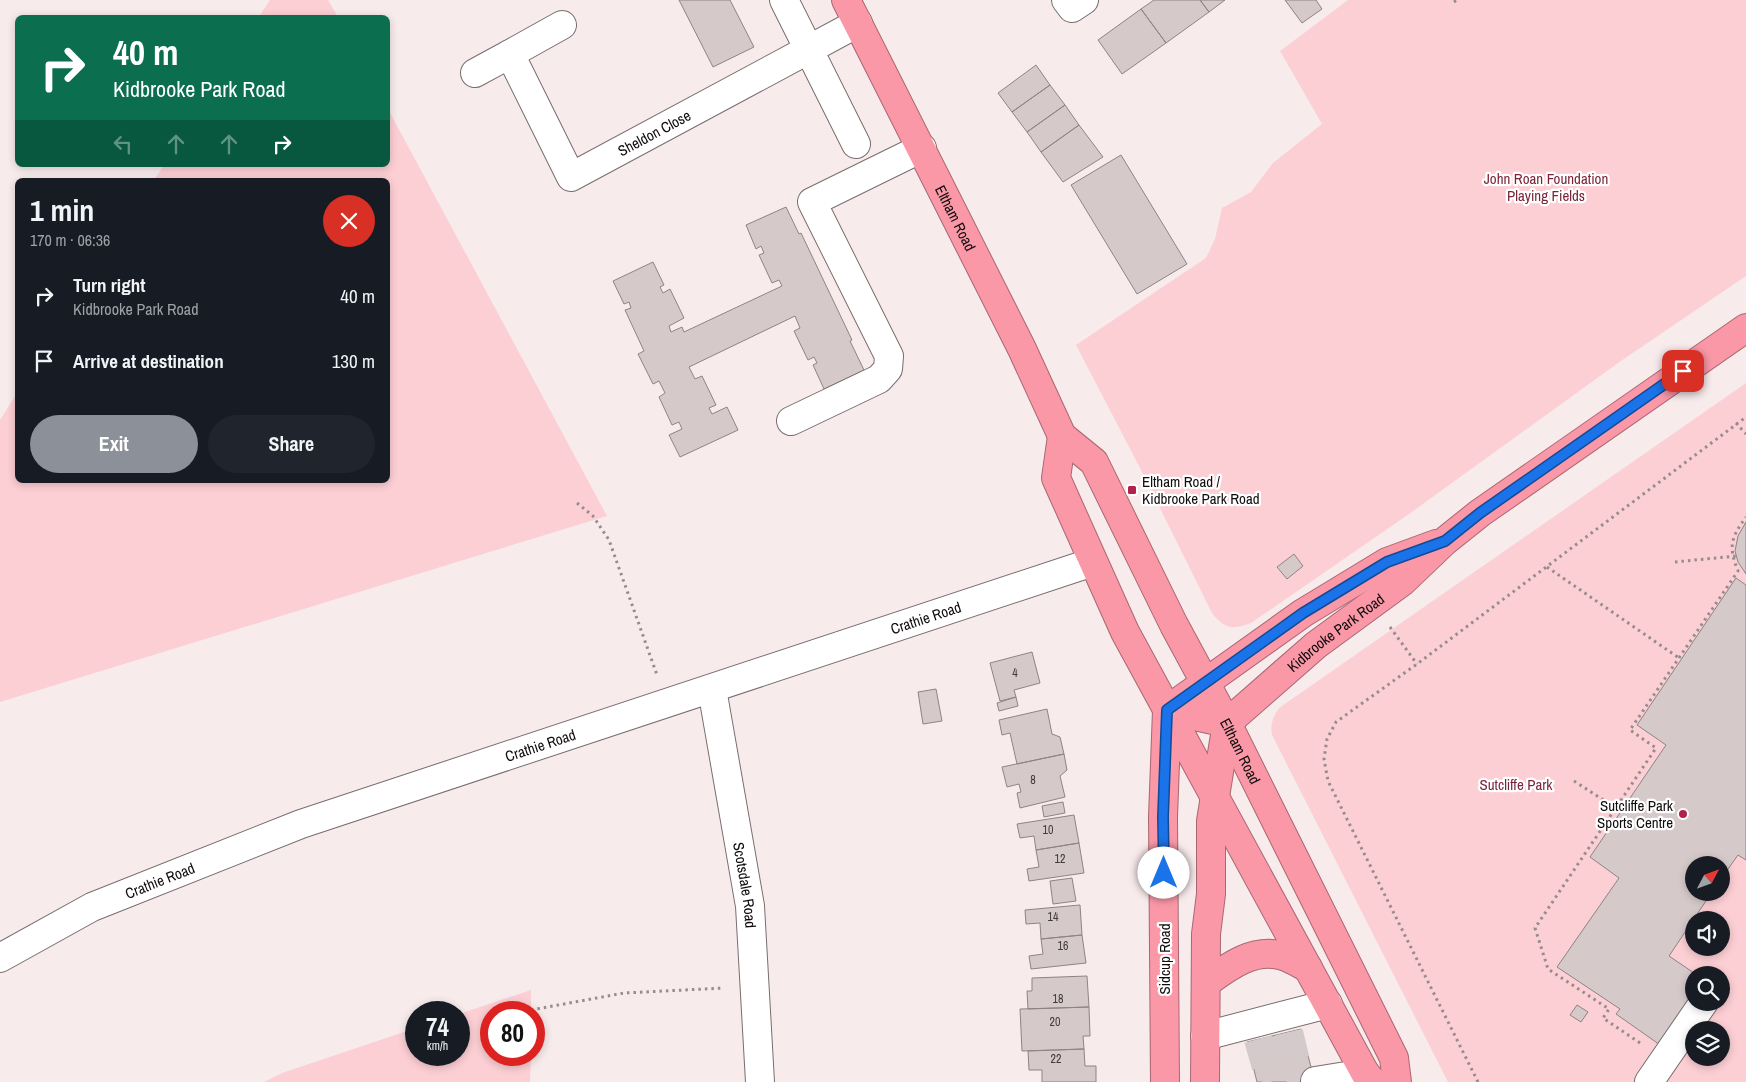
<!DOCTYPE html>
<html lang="en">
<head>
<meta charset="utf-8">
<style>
  :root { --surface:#171b24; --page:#20242c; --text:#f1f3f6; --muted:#9ea1a6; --accent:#8c9099 }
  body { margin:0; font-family:"Archivo Narrow",sans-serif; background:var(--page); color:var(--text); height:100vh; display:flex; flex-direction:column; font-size:19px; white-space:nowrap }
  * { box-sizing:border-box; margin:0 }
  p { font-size:16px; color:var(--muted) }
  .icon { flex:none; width:28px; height:28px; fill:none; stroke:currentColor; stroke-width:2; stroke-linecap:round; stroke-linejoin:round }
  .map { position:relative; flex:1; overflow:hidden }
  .details { position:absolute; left:15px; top:178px; width:375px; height:305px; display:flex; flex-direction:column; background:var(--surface); border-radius:8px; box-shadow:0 2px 8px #0003 }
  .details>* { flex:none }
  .top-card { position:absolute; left:15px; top:15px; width:375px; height:152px; border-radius:8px; box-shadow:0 2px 8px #0003; background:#0b6e4f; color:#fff; overflow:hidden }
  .needle { width:32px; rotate:49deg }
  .fabs { position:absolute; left:1685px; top:856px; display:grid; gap:10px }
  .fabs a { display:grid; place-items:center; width:45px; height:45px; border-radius:50%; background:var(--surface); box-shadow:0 2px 8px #0003; font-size:25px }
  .speed { position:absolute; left:405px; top:1001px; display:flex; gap:10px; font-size:25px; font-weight:700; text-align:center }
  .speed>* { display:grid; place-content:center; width:65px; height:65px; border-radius:50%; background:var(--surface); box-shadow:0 2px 8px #0003; line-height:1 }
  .speed small { font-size:12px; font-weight:400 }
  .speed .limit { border:8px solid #d22; background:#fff; color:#111 }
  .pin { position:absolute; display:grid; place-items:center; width:42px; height:42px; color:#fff; margin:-21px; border-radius:10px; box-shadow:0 2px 8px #0006 }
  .me { position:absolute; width:55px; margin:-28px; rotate:0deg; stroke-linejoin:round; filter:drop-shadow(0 0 4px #0008) }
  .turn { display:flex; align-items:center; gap:18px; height:105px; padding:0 15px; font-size:22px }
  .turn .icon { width:65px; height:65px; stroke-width:2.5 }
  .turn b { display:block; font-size:35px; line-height:42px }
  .lanes { display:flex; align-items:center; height:48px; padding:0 15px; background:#0003; justify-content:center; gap:25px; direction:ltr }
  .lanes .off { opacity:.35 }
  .round { display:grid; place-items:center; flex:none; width:52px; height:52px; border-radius:26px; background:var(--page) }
  .summary { display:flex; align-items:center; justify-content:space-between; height:85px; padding:0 15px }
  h1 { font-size:30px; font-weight:800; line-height:38px }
  .button { display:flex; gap:10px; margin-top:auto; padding:10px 15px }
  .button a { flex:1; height:58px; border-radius:30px; background:var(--accent); color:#fff; font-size:20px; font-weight:800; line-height:58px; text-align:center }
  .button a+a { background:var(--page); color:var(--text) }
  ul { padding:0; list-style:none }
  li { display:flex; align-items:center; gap:15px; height:65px; padding:0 15px }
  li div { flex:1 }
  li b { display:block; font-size:19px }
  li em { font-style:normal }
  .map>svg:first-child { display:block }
  .green { fill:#fccfd4; fill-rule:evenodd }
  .building { fill:#d5c9ca; stroke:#8f8384 }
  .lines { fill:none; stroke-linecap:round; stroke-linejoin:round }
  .minor-tunnel { stroke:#d5cacb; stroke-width:28; stroke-dasharray:28 14; stroke-linecap:butt }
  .minor-casing { stroke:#786d6e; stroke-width:30 }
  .highway-casing { stroke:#a86771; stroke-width:30 }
  .path { stroke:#968c8d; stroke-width:3; stroke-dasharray:2.5 4; stroke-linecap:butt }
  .minor { stroke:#fff; stroke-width:28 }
  .highway { stroke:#fa98a7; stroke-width:28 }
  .route-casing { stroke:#114b97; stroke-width:12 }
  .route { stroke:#1a73e8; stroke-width:9 }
  .poi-dot { fill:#b2204c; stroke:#fff; stroke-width:2 }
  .labels { text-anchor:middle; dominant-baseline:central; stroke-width:4.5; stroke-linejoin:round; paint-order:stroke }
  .number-label { font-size:12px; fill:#413b3c }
  .street-label { font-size:15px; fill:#100c0d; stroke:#fff }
  .park-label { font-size:15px; fill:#7b253a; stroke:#fff }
  .poi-label { font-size:15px; fill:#100c0d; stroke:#fff; text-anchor:start }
</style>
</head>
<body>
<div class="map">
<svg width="1746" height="1082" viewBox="0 0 1746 1082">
  <rect width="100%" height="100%" fill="#f8ebec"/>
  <path class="green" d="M 270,0 L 328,0 L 338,17 L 259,17 Z
    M 1348,0 L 1746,0 L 1746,276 L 1618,363 L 1409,514 L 1251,623 C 1233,630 1224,629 1212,613 L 1140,468 L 1076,345 L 1206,258 L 1215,239 L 1222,208 L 1251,192 L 1273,163 L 1322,124 L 1280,51 Z
    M 388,109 L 607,516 L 0,702 L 0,420 L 17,393 L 18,480 L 388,480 L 388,180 L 154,180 L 164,165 L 388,165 Z
    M 1746,383 L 1746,1082 L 1448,1082 L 1272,735 C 1270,724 1273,717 1279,708 ZM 1694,865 L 1721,865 L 1721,892 L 1694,892 ZM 1694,920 L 1721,920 L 1721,948 L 1694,948 ZM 1694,975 L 1721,975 L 1721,1002 L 1694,1002 ZM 1694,1030 L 1721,1030 L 1721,1058 L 1694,1058 Z
    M 531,990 L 531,1012 L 491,1012 L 491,1055 L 531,1055 L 530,1082 L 264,1082 L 282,1073 L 416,1028 L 416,1055 L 459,1055 L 459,1014 Z"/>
  <path class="building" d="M 679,0 L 730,0 L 754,47 L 713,67 Z
    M 1154,0 L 1200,0 L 1209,12 L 1166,43 L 1141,9 Z
    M 1200,0 L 1225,0 L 1209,12 Z
    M 1285,0 L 1316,0 L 1322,9 L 1302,23 Z
    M 1141,9 L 1166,43 L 1122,74 L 1098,40 Z
    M 1036,65 L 1050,85 L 1012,112 L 998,93 Z
    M 1050,85 L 1065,105 L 1027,132 L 1012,112 Z
    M 1065,105 L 1079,125 L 1041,152 L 1027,132 Z
    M 1079,125 L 1103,157 L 1063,182 L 1041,152 Z
    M 1121,155 L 1187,264 L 1137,294 L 1071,185 Z
    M 786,207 L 799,234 L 801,233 L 852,340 L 850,341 L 864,370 L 824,389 L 813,365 L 817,363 L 814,357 L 808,360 L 794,331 L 800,328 L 795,316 L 689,367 L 695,379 L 702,376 L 716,405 L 709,408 L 712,414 L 727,407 L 738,430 L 680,457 L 669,435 L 682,429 L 679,422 L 672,425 L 659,397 L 665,393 L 659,381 L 653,384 L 638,354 L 644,351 L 625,310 L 631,308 L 629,302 L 624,304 L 613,281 L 653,262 L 664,285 L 660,287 L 663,293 L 670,289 L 684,318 L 669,326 L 671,332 L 682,327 L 684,332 L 782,286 L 779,280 L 772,283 L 759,255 L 764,253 L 761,246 L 756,249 L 746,225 Z
    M 1746,522 L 1746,574 L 1738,562 L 1735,551 L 1738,536 Z
    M 1294,554 L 1303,566 L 1287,579 L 1277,567 Z
    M 1736,578 L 1746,585 L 1746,860 L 1738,855 L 1721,879 L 1721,865 L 1694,865 L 1694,892 L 1712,892 L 1669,956 L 1697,975 L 1694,975 L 1694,1002 L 1663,1047 L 1616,1014 L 1620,1009 L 1557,967 L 1619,878 L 1590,857 L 1666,745 L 1637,725 Z
    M 1032,652 L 1040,683 L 1014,690 L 1016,697 L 1000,701 L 990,663 Z
    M 936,689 L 942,721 L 923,724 L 918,692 Z
    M 1016,697 L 1018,706 L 999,711 L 997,703 Z
    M 1047,709 L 1052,734 L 1060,737 L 1064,754 L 1017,764 L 1010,733 L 1002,735 L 999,720 Z
    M 1064,754 L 1067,770 L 1060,776 L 1065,797 L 1020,808 L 1017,793 L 1021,792 L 1019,784 L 1007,787 L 1002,767 Z
    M 1063,802 L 1065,813 L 1044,817 L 1042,806 Z
    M 1074,815 L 1079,843 L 1036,850 L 1034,836 L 1020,838 L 1017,824 Z
    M 1079,843 L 1084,873 L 1029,881 L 1027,869 L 1039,867 L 1036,850 Z
    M 1072,878 L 1076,901 L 1053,904 L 1050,881 Z
    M 1080,905 L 1082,935 L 1041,939 L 1040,923 L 1026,924 L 1025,910 Z
    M 1082,935 L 1086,963 L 1031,969 L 1029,956 L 1043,954 L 1041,939 Z
    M 1087,976 L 1089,1007 L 1028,1009 L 1027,991 L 1032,991 L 1032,978 Z
    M 1577,1005 L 1588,1012 L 1581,1022 L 1570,1015 Z
    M 1089,1007 L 1090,1036 L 1083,1036 L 1084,1049 L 1022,1051 L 1020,1009 Z
    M 1301,1029 L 1315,1082 L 1257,1082 L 1247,1042 Z
    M 1084,1049 L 1085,1066 L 1096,1066 L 1096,1082 L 1042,1082 L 1042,1070 L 1029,1070 L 1028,1051 Z"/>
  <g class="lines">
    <path class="minor-tunnel" d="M 1289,1032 L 1301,1082
      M 1258,1039 L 1270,1082"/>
    <g class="minor-casing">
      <g id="minor">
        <path d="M 784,0 L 856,144"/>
        <path d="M 1066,0 L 1072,8 L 1084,0"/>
        <path id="s1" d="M 562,25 L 510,54 L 571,177 L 858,23"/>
        <path d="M 475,73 L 510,54"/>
        <path d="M 791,421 L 879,379 L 888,369 L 889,356 L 812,202 L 922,148"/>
        <path id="s2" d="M 712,689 L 750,906 L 760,1082"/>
        <path id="s3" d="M 0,958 L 92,907 L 301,824 L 1093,562"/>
        <path d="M 1205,1036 L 1328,1004"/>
        <path d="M 1315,1081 L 1365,1073"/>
        <path d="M 1649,1082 L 1704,1002"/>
      </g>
    </g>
    <g class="highway-casing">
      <g id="highway">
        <path id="s4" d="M 846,0 L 1022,349 L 1062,436 L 1094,462 L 1174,625 L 1227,723 L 1394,1058 L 1397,1082"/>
        <path d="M 1062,436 L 1056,478 L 1125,632 L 1365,1073 L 1373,1082"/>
        <path d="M 1167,710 L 1303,613 L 1387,562 L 1436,544"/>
        <path d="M 1167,710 L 1227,723"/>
        <path d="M 1206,983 C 1228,967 1254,947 1283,956 C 1292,959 1300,964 1308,968"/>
        <path d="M 1165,1082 L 1163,817 L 1167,710"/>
        <path id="s5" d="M 1205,1082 L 1206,934 L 1211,894 L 1211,821 L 1227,723 L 1316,645 L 1402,582 L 1445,541 L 1480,513 L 1746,328"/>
      </g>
    </g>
    <path class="path" d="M 1454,2 L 1457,0
      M 1736,423 L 1746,434
      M 577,503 L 593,516 L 609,540 L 657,675
      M 1675,562 L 1736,556
      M 1547,567 L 1679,658
      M 1390,627 L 1417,664
      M 1574,781 L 1616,808
      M 531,1010 L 624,993 L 724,988
      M 1640,1043 L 1603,1018 L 1609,1009 L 1548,969 L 1535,928 L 1656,748 L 1630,730 L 1738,571 C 1728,546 1731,538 1746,517
      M 1478,1082 L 1328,781 L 1324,759 L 1327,739 L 1336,722 L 1417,664 L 1746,417"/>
    <use href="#minor" class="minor"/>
    <use href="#highway" class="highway"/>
  </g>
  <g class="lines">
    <g class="route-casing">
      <path id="route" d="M 1164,873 L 1163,817 L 1167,710 L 1303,613 L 1387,562 L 1445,541 L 1480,513 L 1683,371"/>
    </g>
    <use href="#route" class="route"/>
  </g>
  <g class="poi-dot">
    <rect x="1127" y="485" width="10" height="10" rx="2.5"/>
    <circle cx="1683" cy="814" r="5"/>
  </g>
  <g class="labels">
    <g class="number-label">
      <text x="1015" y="673">4</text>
      <text x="1033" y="780">8</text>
      <text x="1048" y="830">10</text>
      <text x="1060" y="859">12</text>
      <text x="1053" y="917">14</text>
      <text x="1063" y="946">16</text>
      <text x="1058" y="999">18</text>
      <text x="1055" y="1022">20</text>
      <text x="1056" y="1059">22</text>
    </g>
    <g class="street-label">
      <text stroke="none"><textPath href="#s1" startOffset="291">Sheldon Close</textPath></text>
      <text stroke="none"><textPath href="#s4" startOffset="244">Eltham Road</textPath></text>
      <text stroke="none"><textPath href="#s3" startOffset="988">Crathie Road</textPath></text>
      <text stroke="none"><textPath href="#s5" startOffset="502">Kidbrooke Park Road</textPath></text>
      <text stroke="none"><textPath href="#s3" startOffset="582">Crathie Road</textPath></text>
      <text stroke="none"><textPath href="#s4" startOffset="852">Eltham Road</textPath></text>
      <text stroke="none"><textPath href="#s3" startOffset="178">Crathie Road</textPath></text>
      <text stroke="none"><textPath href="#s2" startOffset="199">Scotsdale Road</textPath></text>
      <text transform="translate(1164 959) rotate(-90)">Sidcup Road</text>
    </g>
    <g class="park-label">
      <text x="1546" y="178">John Roan Foundation<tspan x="1546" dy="17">Playing Fields</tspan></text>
      <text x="1516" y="784">Sutcliffe Park</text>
    </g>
    <g class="poi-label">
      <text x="1142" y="481">Eltham Road /<tspan x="1142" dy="17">Kidbrooke Park Road</tspan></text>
      <text x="1673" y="805" text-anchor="end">Sutcliffe Park<tspan x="1673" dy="17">Sports Centre</tspan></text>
    </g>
  </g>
</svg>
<div class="fabs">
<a><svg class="needle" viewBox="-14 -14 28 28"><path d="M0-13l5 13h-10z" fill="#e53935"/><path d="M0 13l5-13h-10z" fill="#9ea1a6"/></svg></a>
<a><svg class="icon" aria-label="sound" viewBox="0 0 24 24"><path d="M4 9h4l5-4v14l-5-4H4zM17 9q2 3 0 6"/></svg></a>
<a><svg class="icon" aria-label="search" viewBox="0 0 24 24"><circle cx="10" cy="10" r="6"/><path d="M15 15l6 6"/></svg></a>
<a><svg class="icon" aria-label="layers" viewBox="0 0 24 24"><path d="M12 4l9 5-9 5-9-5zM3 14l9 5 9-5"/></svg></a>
</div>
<div class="speed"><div>74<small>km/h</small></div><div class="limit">80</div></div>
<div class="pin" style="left:1683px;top:371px;background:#d93025"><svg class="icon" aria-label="arrive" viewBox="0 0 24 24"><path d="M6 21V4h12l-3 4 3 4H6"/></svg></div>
<svg class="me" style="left:1164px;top:873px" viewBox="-20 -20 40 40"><circle r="19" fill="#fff"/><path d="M0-13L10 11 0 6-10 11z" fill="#1a73e8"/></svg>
<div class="top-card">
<div class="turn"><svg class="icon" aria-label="right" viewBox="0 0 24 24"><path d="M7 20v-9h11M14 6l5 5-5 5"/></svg><div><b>40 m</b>Kidbrooke Park Road</div></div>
<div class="lanes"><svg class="icon off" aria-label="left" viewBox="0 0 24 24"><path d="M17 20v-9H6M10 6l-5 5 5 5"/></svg><svg class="icon off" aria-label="ahead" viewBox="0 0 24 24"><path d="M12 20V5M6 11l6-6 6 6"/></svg><svg class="icon off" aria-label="ahead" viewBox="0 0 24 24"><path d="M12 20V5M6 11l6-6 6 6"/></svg><svg class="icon" aria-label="right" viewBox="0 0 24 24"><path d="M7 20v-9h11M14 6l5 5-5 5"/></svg></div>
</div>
<section class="details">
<div class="summary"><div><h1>1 min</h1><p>170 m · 06:36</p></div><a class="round" style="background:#d93025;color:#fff"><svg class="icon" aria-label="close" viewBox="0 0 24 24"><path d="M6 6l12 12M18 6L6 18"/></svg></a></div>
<ul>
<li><svg class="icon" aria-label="right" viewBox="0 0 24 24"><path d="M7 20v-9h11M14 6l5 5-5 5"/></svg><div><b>Turn right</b><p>Kidbrooke Park Road</p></div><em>40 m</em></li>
<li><svg class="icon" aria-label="arrive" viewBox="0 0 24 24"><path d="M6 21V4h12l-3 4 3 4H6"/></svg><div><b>Arrive at destination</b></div><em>130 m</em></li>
</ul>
<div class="button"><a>Exit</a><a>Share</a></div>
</section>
</div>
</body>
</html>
